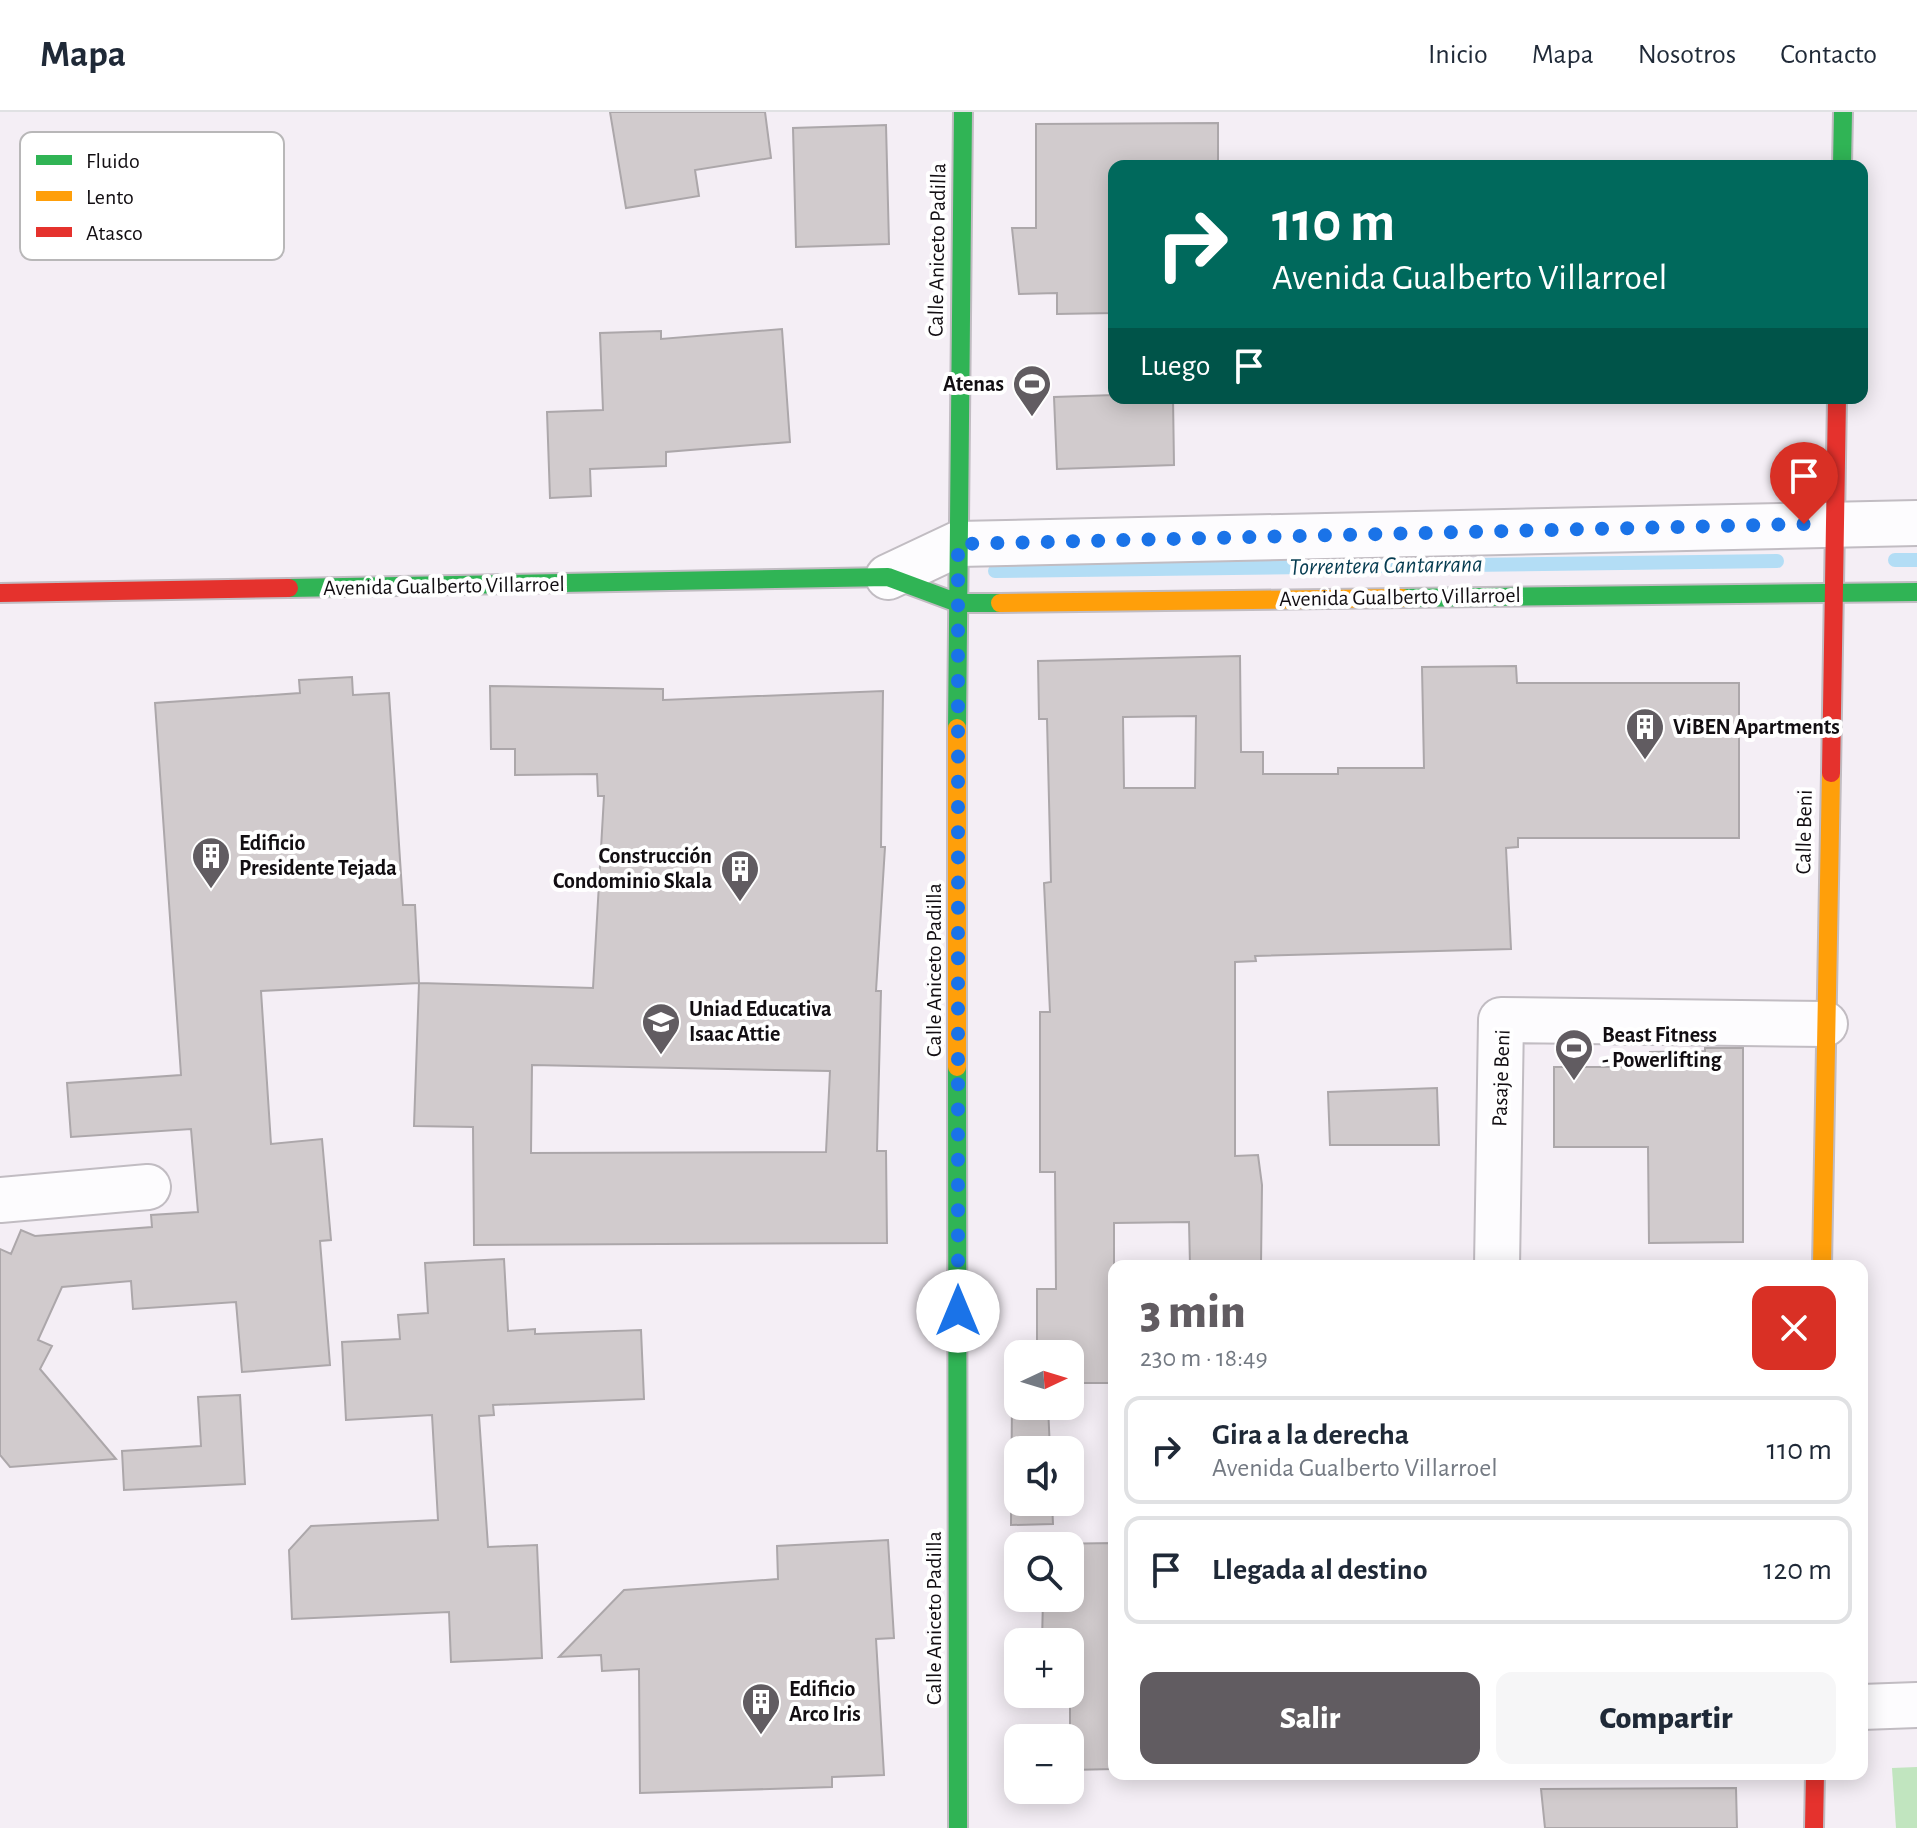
<!DOCTYPE html>
<html lang="es">
<head>
<meta charset="utf-8">
<style>
  :root { --surface:#fff; --page:#f6f6f7; --text:#1f2937; --muted:#747a83; --line:#e0e1e3; --accent:#615c61 }
  body { margin:0; font-family:"Alegreya Sans",sans-serif; background:var(--page); color:var(--text); height:100vh; display:flex; flex-direction:column; font-size:30px; white-space:nowrap }
  * { box-sizing:border-box; margin:0 }
  p { font-size:26px; color:var(--muted) }
  .icon { flex:none; width:44px; height:44px; fill:none; stroke:currentColor; stroke-width:2; stroke-linecap:round; stroke-linejoin:round }
  .map { position:relative; flex:1; overflow:hidden }
  .sheet { position:absolute; left:1108px; top:1148px; width:760px; height:520px; display:flex; flex-direction:column; background:var(--surface); border-radius:16px; box-shadow:0 4px 20px #0003 }
  .sheet>* { flex:none }
  .hud { position:absolute; left:1108px; top:48px; width:760px; height:244px; border-radius:16px; box-shadow:0 4px 20px #0003; background:#00695c; color:#fff; overflow:hidden }
  .needle { width:52px; rotate:86deg }
  .buttons { position:absolute; left:1004px; top:1228px; display:grid; gap:16px }
  .buttons a { display:grid; place-items:center; width:80px; height:80px; border-radius:16px; background:var(--surface); box-shadow:0 4px 20px #0003; font-size:40px }
  .pin { position:absolute; display:grid; place-items:center; width:68px; height:68px; color:#fff; margin:-82px -34px; border-radius:50% 50% 50% 0; rotate:-45deg; box-shadow:0 0 8px #0007 }
  .pin .icon { rotate:45deg }
  .me { position:absolute; width:88px; margin:-44px; rotate:0deg; stroke-linejoin:round; filter:drop-shadow(0 0 6px #0008) }
  .turn { display:flex; align-items:center; gap:28px; height:168px; padding:0 32px; font-size:36px }
  .turn .icon { width:104px; height:104px; stroke-width:2.5 }
  .turn b { display:block; font-size:56px; line-height:68px }
  .then { display:flex; align-items:center; height:76px; padding:0 32px; background:#0003; gap:16px; font-size:30px }
  .round { display:grid; place-items:center; flex:none; width:84px; height:84px; border-radius:16px; background:var(--page) }
  .overview { display:flex; align-items:center; justify-content:space-between; height:136px; padding:0 32px }
  h1 { font-size:48px; font-weight:800; line-height:60px; color:var(--accent) }
  .primary-button { display:flex; gap:16px; margin-top:auto; padding:16px 32px }
  .primary-button a { flex:1; height:92px; border-radius:16px; background:var(--accent); color:#fff; font-size:32px; font-weight:800; line-height:92px; text-align:center }
  .primary-button a+a { background:var(--page); color:var(--text) }
  ul { padding:0; list-style:none }
  li { display:flex; align-items:center; gap:24px; height:108px; margin:0 16px 12px; padding:0 16px; border:4px solid var(--line); border-radius:16px }
  li div { flex:1 }
  li b { display:block; font-size:30px }
  li em { font-style:normal }
  header { display:flex; align-items:center; gap:48px; box-sizing:border-box; height:112px; padding:0 40px; background:var(--surface); border-bottom:2px solid var(--line) }
  header strong { font-size:38px }
  nav { display:flex; gap:44px; margin-inline-start:auto; font-size:28px }
  .map>svg:first-child { display:block }
  .green { fill:#c1e5bf }
  .lines { fill:none; stroke-linecap:round; stroke-linejoin:round }
  .stream { stroke:#b3ddf5; stroke-width:14 }
  .building { fill:#d1cbcd; stroke:#aca7aa; stroke-width:2; fill-rule:evenodd }
  .street-casing { stroke:#c1bcc2; stroke-width:48 }
  .fast-casing { stroke:#c1bcc2; stroke-width:22 }
  .slow-casing { stroke:#c1bcc2; stroke-width:22 }
  .jam-casing { stroke:#c1bcc2; stroke-width:22 }
  .street { stroke:#fdfcfe; stroke-width:44 }
  .fast { stroke:#30b455; stroke-width:18 }
  .slow { stroke:#ff9f0a; stroke-width:18 }
  .jam { stroke:#e5322d; stroke-width:18 }
  .route { stroke:#1a73e8; stroke-width:14; stroke-dasharray:0 25.2 }
  .labels { text-anchor:middle; dominant-baseline:central; stroke-width:8; stroke-linejoin:round; paint-order:stroke }
  .street-label { font-size:22px; fill:#120e12; stroke:#fff }
  .poi-label { font-size:22px; font-weight:bold; fill:#120e12; stroke:#fff; text-anchor:start }
  .water-label { font-size:24px; font-style:italic; fill:#063c51; stroke:#fff }
  .key { fill:#fff; stroke:#b8b7b8; stroke-width:2 }
  .key-label { font-size:22px; fill:#120e12 }
</style>
</head>
<body>
<header>
<strong>Mapa</strong>
<nav><a>Inicio</a><a>Mapa</a><a>Nosotros</a><a>Contacto</a></nav>
</header>
<div class="map">
<svg width="1917" height="1716" viewBox="0 0 1917 1716">
  <rect width="100%" height="100%" fill="#f4eef5"/>
  <path class="green" d="M 1917,1655 L 1917,1716 L 1896,1716 L 1892,1656 Z"/>
  <g class="lines">
    <path class="stream" d="M 1895,448 L 1917,448
      M 995,459 L 1777,449"/>
  </g>
  <path class="building" d="M 610,0 L 765,0 L 771,46 L 695,58 L 699,84 L 626,96 Z
    M 1218,11 L 1218,54 L 1114,54 L 1114,201 L 1057,202 L 1057,181 L 1019,182 L 1012,116 L 1036,116 L 1036,12 Z
    M 886,13 L 889,132 L 796,135 L 793,16 Z
    M 782,217 L 790,330 L 666,340 L 666,354 L 590,357 L 591,384 L 550,386 L 547,300 L 603,298 L 600,221 L 661,219 L 661,227 Z
    M 1114,283 L 1114,286 L 1173,286 L 1174,353 L 1057,357 L 1054,285 Z
    M 1240,544 L 1241,640 L 1263,640 L 1263,662 L 1338,662 L 1338,656 L 1424,656 L 1422,555 L 1516,554 L 1517,571 L 1739,571 L 1739,726 L 1518,726 L 1518,735 L 1506,736 L 1511,837 L 1255,844 L 1256,849 L 1235,850 L 1235,1044 L 1258,1043 L 1262,1073 L 1261,1152 L 1190,1153 L 1189,1110 L 1114,1111 L 1114,1271 L 1070,1271 L 1070,1242 L 1037,1242 L 1037,1177 L 1056,1177 L 1055,1060 L 1040,1060 L 1040,900 L 1050,900 L 1044,771 L 1051,770 L 1047,607 L 1039,607 L 1038,549 ZM 1196,604 L 1195,676 L 1124,676 L 1123,605 Z
    M 352,565 L 353,583 L 389,581 L 403,793 L 415,793 L 419,871 L 261,879 L 271,1032 L 322,1027 L 331,1128 L 320,1129 L 330,1253 L 242,1260 L 236,1190 L 133,1197 L 131,1169 L 62,1175 L 38,1228 L 52,1234 L 40,1257 L 116,1347 L 10,1355 L 0,1343 L 0,1137 L 11,1142 L 21,1118 L 35,1124 L 152,1115 L 151,1103 L 198,1100 L 191,1017 L 71,1025 L 67,971 L 181,963 L 155,591 L 300,581 L 299,568 Z
    M 490,574 L 663,577 L 663,588 L 883,579 L 881,735 L 885,735 L 876,879 L 881,879 L 877,1039 L 886,1039 L 887,1131 L 474,1133 L 473,1015 L 414,1014 L 419,871 L 593,876 L 604,684 L 598,684 L 597,662 L 515,663 L 515,637 L 491,637 ZM 532,953 L 830,959 L 826,1040 L 531,1041 Z
    M 1705,936 L 1743,936 L 1743,1130 L 1649,1131 L 1648,1035 L 1554,1035 L 1554,955 L 1650,955 L 1650,940 L 1705,939 Z
    M 1437,976 L 1439,1033 L 1330,1033 L 1328,980 Z
    M 504,1147 L 508,1219 L 535,1217 L 535,1222 L 641,1218 L 644,1287 L 493,1293 L 494,1303 L 479,1304 L 488,1435 L 537,1433 L 542,1546 L 451,1550 L 449,1500 L 292,1507 L 289,1438 L 311,1414 L 438,1408 L 432,1303 L 346,1308 L 342,1230 L 400,1227 L 398,1203 L 428,1201 L 425,1151 Z
    M 240,1283 L 245,1372 L 124,1378 L 122,1339 L 201,1334 L 198,1285 Z
    M 1012,1289 L 1018,1289 L 1018,1294 L 1048,1294 L 1050,1338 L 1018,1338 L 1018,1390 L 1052,1390 L 1053,1412 L 1011,1413 Z
    M 888,1428 L 894,1526 L 876,1527 L 884,1663 L 832,1665 L 832,1675 L 640,1681 L 639,1557 L 602,1559 L 601,1543 L 559,1545 L 624,1478 L 778,1467 L 777,1434 Z
    M 1114,1431 L 1114,1657 L 1070,1658 L 1070,1530 L 1042,1530 L 1043,1486 L 1070,1486 L 1070,1434 L 1049,1432 Z
    M 1736,1676 L 1737,1716 L 1545,1716 L 1541,1677 Z"/>
  <g class="lines">
    <g class="street-casing">
      <path id="street" d="M 888,465 L 958,432 L 1917,411
        M 0,1088 L 148,1075
        M 1497,1154 L 1501,908 L 1825,912
        M 1862,1595 L 1917,1593"/>
    </g>
    <g class="fast-casing">
      <path id="fast" d="M 1842,54 L 1843,0
        M 289,476 L 888,465 L 958,491 L 1000,491
        M 1403,486 L 1917,480
        M 957,616 L 963,0
        M 957,955 L 958,1716"/>
    </g>
    <g class="slow-casing">
      <path id="slow" d="M 1000,491 L 1403,486
        M 957,616 L 957,955
        M 1822,1154 L 1831,661"/>
    </g>
    <g class="jam-casing">
      <path id="jam" d="M 0,481 L 289,476
        M 1831,661 L 1837,286
        M 1814,1716 L 1815,1662"/>
    </g>
    <use href="#street" class="street"/>
    <use href="#fast" class="fast"/>
    <use href="#slow" class="slow"/>
    <use href="#jam" class="jam"/>
  </g>
  <g class="lines">
    <path class="route" d="M 958,1199 L 958,432 L 1804,412"/>
  </g>
  <defs>
    <g id="stadium-pin" transform="scale(2)"><path d="M0 17L-7.5 6A9.5 9.5 0 1 1 7.5 6Z" fill="#615c61" stroke="#fff"/><path d="M0-5a6.5 5 0 1 0 0 10a6.5 5 0 1 0 0-10ZM-3.5-1.8h7v3.6h-7Z" fill="#fff"/></g>
    <g id="building-pin" transform="scale(2)"><path d="M0 17L-7.5 6A9.5 9.5 0 1 1 7.5 6Z" fill="#615c61" stroke="#fff"/><path d="M-4-6H4V6H1V3H-1V6H-4ZM-2.5-4.3h1.7v1.8h-1.7ZM.8-4.3h1.7v1.8H.8ZM-2.5-1h1.7V.8h-1.7ZM.8-1h1.7V.8H.8Z" fill="#fff"/></g>
    <g id="school-pin" transform="scale(2)"><path d="M0 17L-7.5 6A9.5 9.5 0 1 1 7.5 6Z" fill="#615c61" stroke="#fff"/><path d="M0-5L7-2L0 1L-7-2ZM-4 1L0 2.5L4 1V4Q0 6-4 4Z" fill="#fff"/></g>
  </defs>
  <g fill-rule="evenodd">
    <use href="#stadium-pin" x="1032" y="272"/>
    <use href="#building-pin" x="1645" y="615"/>
    <use href="#building-pin" x="211" y="744"/>
    <use href="#building-pin" x="740" y="757"/>
    <use href="#school-pin" x="661" y="910"/>
    <use href="#stadium-pin" x="1574" y="936"/>
    <use href="#building-pin" x="761" y="1590"/>
  </g>
  <g class="labels">
    <g class="street-label">
      <text transform="translate(937 138) rotate(-89)">Calle Aniceto Padilla</text>
      <text transform="translate(444 474) rotate(-1)">Avenida Gualberto Villarroel</text>
      <text transform="translate(1400 485) rotate(-1)">Avenida Gualberto Villarroel</text>
      <text transform="translate(1804 720) rotate(-89)">Calle Beni</text>
      <text transform="translate(934 858) rotate(-90)">Calle Aniceto Padilla</text>
      <text transform="translate(1501 966) rotate(-88)">Pasaje Beni</text>
      <text transform="translate(934 1506) rotate(-90)">Calle Aniceto Padilla</text>
    </g>
    <g class="poi-label">
      <text x="1004" y="272" text-anchor="end">Atenas</text>
      <text x="1673" y="615">ViBEN Apartments</text>
      <text x="239" y="731">Edificio<tspan x="239" dy="25">Presidente Tejada</tspan></text>
      <text x="712" y="744" text-anchor="end">Construcción<tspan x="712" dy="25">Condominio Skala</tspan></text>
      <text x="689" y="897">Uniad Educativa<tspan x="689" dy="25">Isaac Attie</tspan></text>
      <text x="1602" y="923">Beast Fitness<tspan x="1602" dy="25">- Powerlifting</tspan></text>
      <text x="789" y="1577">Edificio<tspan x="789" dy="25">Arco Iris</tspan></text>
    </g>
    <g class="water-label">
      <text transform="translate(1386 454) rotate(-1)">Torrentera Cantarrana</text>
    </g>
  </g>
  <rect x="20" y="20" width="264" height="128" rx="12" class="key"/>
  <rect x="36" y="43" width="36" height="10" fill="#30b455"/>
  <rect x="36" y="79" width="36" height="10" fill="#ff9f0a"/>
  <rect x="36" y="115" width="36" height="10" fill="#e5322d"/>
  <g class="key-label">
    <text x="86" y="56">Fluido</text>
    <text x="86" y="92">Lento</text>
    <text x="86" y="128">Atasco</text>
  </g>
</svg>
<div class="buttons">
<a><svg class="needle" viewBox="-14 -14 28 28"><path d="M0-13l5 13h-10z" fill="#e53935"/><path d="M0 13l5-13h-10z" fill="#747a83"/></svg></a>
<a><svg class="icon" aria-label="sound" viewBox="0 0 24 24"><path d="M4 9h4l5-4v14l-5-4H4zM17 9q2 3 0 6"/></svg></a>
<a><svg class="icon" aria-label="search" viewBox="0 0 24 24"><circle cx="10" cy="10" r="6"/><path d="M15 15l6 6"/></svg></a>
<a>+</a>
<a>−</a>
</div>
<div class="pin" style="left:1804px;top:412px;background:#d93025"><svg class="icon" aria-label="arrive" viewBox="0 0 24 24"><path d="M6 21V4h12l-3 4 3 4H6"/></svg></div>
<svg class="me" style="left:958px;top:1199px" viewBox="-20 -20 40 40"><circle r="19" fill="#fff"/><path d="M0-13L10 11 0 6-10 11z" fill="#1a73e8"/></svg>
<div class="hud">
<div class="turn"><svg class="icon" aria-label="right" viewBox="0 0 24 24"><path d="M7 20v-9h11M14 6l5 5-5 5"/></svg><div><b>110 m</b>Avenida Gualberto Villarroel</div></div>
<div class="then">Luego<svg class="icon" aria-label="arrive" viewBox="0 0 24 24"><path d="M6 21V4h12l-3 4 3 4H6"/></svg></div>
</div>
<section class="sheet">
<div class="overview"><div><h1>3 min</h1><p>230 m · 18:49</p></div><a class="round" style="background:#d93025;color:#fff"><svg class="icon" aria-label="close" viewBox="0 0 24 24"><path d="M6 6l12 12M18 6L6 18"/></svg></a></div>
<ul>
<li><svg class="icon" aria-label="right" viewBox="0 0 24 24"><path d="M7 20v-9h11M14 6l5 5-5 5"/></svg><div><b>Gira a la derecha</b><p>Avenida Gualberto Villarroel</p></div><em>110 m</em></li>
<li><svg class="icon" aria-label="arrive" viewBox="0 0 24 24"><path d="M6 21V4h12l-3 4 3 4H6"/></svg><div><b>Llegada al destino</b></div><em>120 m</em></li>
</ul>
<div class="primary-button"><a>Salir</a><a>Compartir</a></div>
</section>
</div>
</body>
</html>
